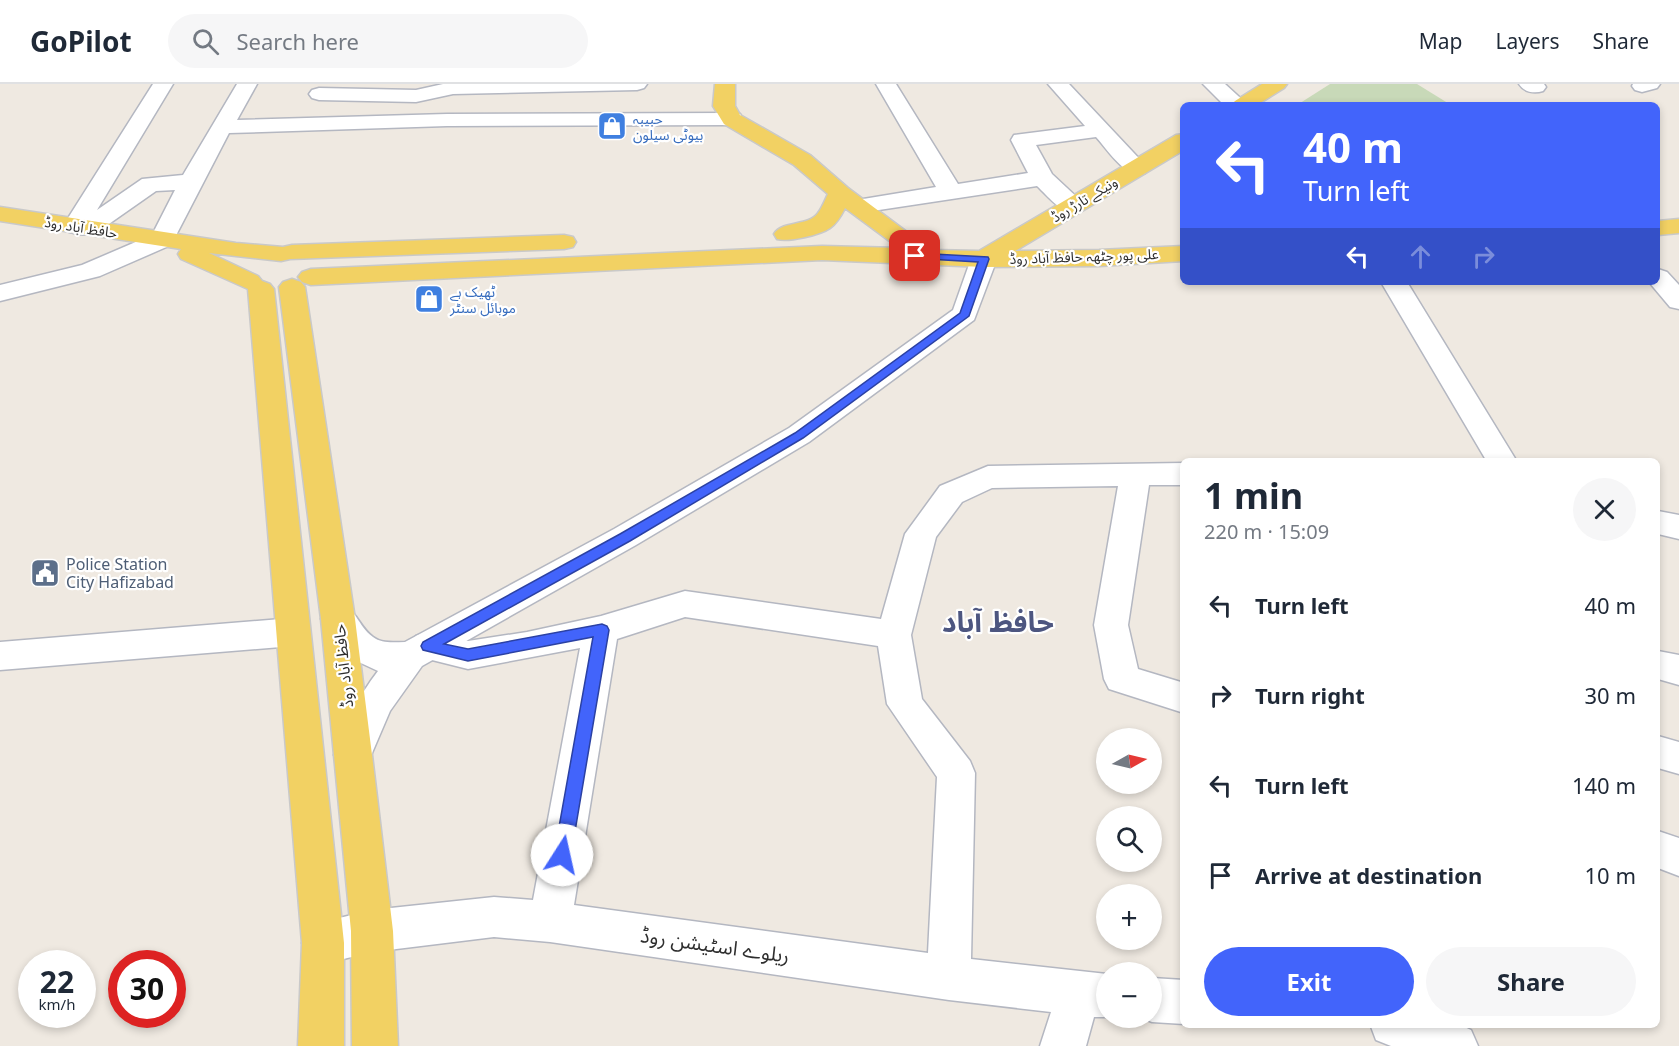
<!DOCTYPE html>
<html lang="en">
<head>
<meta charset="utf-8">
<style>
  :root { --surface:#fff; --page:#f6f6f7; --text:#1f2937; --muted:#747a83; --line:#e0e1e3; --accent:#4264fb }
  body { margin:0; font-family:"Noto Sans","Noto Sans Arabic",sans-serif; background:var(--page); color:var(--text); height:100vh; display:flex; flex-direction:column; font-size:22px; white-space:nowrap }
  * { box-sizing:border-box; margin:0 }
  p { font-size:20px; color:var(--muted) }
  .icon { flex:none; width:33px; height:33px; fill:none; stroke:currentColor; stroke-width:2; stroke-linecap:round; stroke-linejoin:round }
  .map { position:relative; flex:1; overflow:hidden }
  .panel { position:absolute; left:1180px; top:374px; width:480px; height:570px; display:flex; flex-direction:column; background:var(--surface); border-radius:9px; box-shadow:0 3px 9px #0003 }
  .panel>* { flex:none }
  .banner { position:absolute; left:1180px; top:18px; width:480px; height:183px; border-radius:9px; box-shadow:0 3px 9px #0003; background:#4264fb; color:#fff; overflow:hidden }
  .needle { width:39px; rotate:82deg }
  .fabs { position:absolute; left:1096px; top:644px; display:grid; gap:12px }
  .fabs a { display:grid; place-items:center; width:66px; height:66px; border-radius:50%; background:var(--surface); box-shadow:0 3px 9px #0003; font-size:30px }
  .speed { position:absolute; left:18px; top:866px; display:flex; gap:12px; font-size:30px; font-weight:700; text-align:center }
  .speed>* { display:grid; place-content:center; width:78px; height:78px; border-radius:50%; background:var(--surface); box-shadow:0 3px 9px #0003; line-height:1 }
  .speed small { font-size:15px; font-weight:400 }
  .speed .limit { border:9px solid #d22; background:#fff; color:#111 }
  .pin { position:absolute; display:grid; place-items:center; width:51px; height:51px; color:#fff; margin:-26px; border-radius:12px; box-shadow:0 3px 9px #0006 }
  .me { position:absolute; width:66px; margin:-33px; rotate:10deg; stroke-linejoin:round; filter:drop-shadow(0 0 4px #0008) }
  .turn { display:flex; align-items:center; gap:21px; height:126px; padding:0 24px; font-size:27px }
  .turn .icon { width:78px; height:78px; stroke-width:2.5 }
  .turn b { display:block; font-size:42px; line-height:51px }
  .lanes { display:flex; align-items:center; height:57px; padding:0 24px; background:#0003; justify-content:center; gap:30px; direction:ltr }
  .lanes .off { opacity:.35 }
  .round { display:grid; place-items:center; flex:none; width:63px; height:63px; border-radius:32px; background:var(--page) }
  .headline { display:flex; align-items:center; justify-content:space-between; height:102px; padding:0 24px }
  h1 { font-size:36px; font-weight:700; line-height:45px }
  .action { display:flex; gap:12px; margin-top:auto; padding:12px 24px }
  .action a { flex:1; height:69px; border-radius:36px; background:var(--accent); color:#fff; font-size:24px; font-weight:700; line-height:69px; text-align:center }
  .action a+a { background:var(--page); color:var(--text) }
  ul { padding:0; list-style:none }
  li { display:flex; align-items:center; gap:18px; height:90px; padding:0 24px }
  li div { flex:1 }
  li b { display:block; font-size:22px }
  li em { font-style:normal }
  header { display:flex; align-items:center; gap:36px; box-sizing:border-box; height:84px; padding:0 30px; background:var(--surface); border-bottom:2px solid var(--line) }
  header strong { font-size:28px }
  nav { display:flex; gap:33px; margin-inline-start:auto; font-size:21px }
  .search { width:420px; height:54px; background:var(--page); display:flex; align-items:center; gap:15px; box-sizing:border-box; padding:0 21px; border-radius:33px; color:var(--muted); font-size:22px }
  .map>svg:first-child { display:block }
  .cemetery { fill:#c8d9b8 }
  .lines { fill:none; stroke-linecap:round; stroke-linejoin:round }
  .minor-casing { stroke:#b4b7c1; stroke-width:3 }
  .tertiary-casing { stroke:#b4b7c1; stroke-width:3 }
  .primary-casing { stroke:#c9c9c9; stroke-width:3 }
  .minor { fill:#fff; fill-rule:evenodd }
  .tertiary { fill:#fff; fill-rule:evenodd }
  .primary { fill:#f2d163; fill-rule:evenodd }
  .route { fill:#4264fb; stroke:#2b41a3; stroke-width:1.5 }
  .labels { text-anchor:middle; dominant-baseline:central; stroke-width:4.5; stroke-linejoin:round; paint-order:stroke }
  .far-shop-label { font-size:14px; fill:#366cbe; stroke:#fff; text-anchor:start }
  .far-street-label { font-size:14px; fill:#2e2e2e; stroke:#fff }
  .service-label { font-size:16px; fill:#4e5e75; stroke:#fff; text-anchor:start }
  .street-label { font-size:16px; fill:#2e2e2e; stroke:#fff }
  .near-street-label { font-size:20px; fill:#2e2e2e; stroke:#fff }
  .town-label { font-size:28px; font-weight:bold; fill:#4d5680; stroke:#fff }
</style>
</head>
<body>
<header>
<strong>GoPilot</strong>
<div class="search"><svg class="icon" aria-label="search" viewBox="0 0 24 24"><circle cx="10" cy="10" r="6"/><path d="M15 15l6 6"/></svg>Search here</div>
<nav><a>Map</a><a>Layers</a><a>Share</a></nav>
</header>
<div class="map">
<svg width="1679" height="962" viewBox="0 0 1679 962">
  <rect width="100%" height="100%" fill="#efe9e1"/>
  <path class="cemetery" d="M 1330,0 L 1417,0 L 1451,21 L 1297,21 Z"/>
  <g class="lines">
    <g class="minor-casing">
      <path id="minor" d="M 153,0 L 173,0 L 97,126 L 142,95 L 183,91 L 237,0 L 257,0 L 237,36 L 447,30 L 732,29 L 740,30 L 743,35 L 740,40 L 732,41 L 447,42 L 229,49 L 171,161 L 100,192 L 0,217 L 0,201 L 82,181 L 152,151 L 175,106 L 156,107 L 96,149 C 85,152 77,150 66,147 L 63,142 Z
        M 443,0 L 647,0 L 644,4 L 637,6 L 453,10 L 416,18 L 319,16 L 312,14 L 309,10 L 312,6 L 319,4 L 416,6 Z
        M 876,0 L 896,0 L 958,100 L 1028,89 L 1011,56 L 1014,51 L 1085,42 L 1048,0 L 1069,0 L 1148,84 L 1145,89 C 1124,94 1109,67 1096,53 L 1036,61 L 1052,90 L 1081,117 L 1085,122 L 1081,127 C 1062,132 1050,114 1037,102 L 859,129 L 851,127 L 847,122 L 851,117 L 936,103 Z
        M 1203,0 L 1225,0 L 1248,21 L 1224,21 Z
        M 1519,0 L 1544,0 L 1546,3 L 1543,7 C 1534,10 1524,8 1519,0 Z
        M 1633,0 L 1660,0 L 1657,4 L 1642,8 L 1635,6 L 1632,2 Z
        M 1658,185 L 1667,188 L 1679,201 L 1679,225 L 1670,223 L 1649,198 L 1658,198 Z
        M 1381,198 L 1407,198 L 1516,376 L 1486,376 Z
        M 1184,379 L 1184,401 L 1149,401 L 1128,541 L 1138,585 L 1184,599 L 1184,629 L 1109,605 L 1104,595 L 1094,541 L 1118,402 L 992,404 L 962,418 L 936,453 L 911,551 L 922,615 L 970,677 L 975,689 L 971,875 L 1107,890 L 1107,933 L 1110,933 L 1094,933 L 1086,962 L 1040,962 L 1051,928 L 949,916 L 550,858 L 494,853 L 372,868 L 323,880 L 308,874 L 302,859 L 308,844 L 323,838 L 372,826 L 494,813 L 533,816 L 580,564 L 468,585 L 416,572 L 410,562 L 416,552 L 428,548 L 468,557 L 527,548 L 601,532 L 685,507 L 881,535 L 905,450 L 940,402 L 988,382 ZM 685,533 L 878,562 L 887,620 L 937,693 L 928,869 L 574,821 L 617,555 Z
        M 1658,427 L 1679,431 L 1679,455 L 1658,450 Z
        M 293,534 L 305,538 L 310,548 L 305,558 L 293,562 L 0,586 L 0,558 Z
        M 1658,567 L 1679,571 L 1679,601 L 1658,595 Z
        M 1658,652 L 1679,658 L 1679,690 L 1658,684 Z
        M 1658,747 L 1679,754 L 1679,792 L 1658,784 Z
        M 1152,894 L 1184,896 L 1184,940 L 1152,938 L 1140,933 L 1152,933 Z
        M 1370,940 L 1458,940 L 1471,946 L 1478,962 L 1391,962 L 1376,956 Z"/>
    </g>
    <g class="tertiary-casing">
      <path id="tertiary" d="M 984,167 L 993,170 L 997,175 L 974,236 L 809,358 L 636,461 L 422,582 L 390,627 L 366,683 L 353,687 L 340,683 L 334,671 C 345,640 358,613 378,587 L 348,573 L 321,535 L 326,525 C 357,515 354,539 373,553 C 382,560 394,558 405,558 L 614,445 L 789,344 L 953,226 L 971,175 L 975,170 Z"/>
    </g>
    <g class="primary-casing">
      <path id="primary" d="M 715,0 L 735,0 L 735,22 L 740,31 L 810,71 L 848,104 L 931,166 L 979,167 L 1176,51 L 1184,50 L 1184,66 L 1015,167 L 1099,166 L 1184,162 L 1184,177 L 1099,182 L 984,183 L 822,176 L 311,201 L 302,198 L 298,193 L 302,188 L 311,185 L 822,162 L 899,164 L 845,124 C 841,132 837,139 830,144 C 820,151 789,158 777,155 L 774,150 C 783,136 808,143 818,129 C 822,124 825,116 828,110 L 794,81 L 724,40 L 713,22 Z
        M 1262,0 L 1287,0 L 1284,4 L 1257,21 L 1231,21 L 1235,17 Z
        M 0,123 L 236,159 L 283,163 L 292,161 L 564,151 L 573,153 L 576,158 L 573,163 L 564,165 L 290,175 L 281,177 L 209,169 L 258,192 L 262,197 L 270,200 L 274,205 L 344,859 L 344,962 L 298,962 L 302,859 L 248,205 L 181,175 L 178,170 L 181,165 L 0,137 Z
        M 1679,135 L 1679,149 L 1658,151 L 1658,137 Z
        M 292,195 L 301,198 L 305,203 L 355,535 L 372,671 L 393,847 L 398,962 L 352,962 L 351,847 L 334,671 L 321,535 L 279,203 L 283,198 Z"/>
    </g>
    <use href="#minor" class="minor"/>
    <use href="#tertiary" class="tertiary"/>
    <use href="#primary" class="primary"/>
  </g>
  <path class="route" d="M 915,169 L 988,173 L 989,175 L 969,232 L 803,354 L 630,457 L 444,560 L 468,565 L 602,540 L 607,542 L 609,546 L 571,771 L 568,776 L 562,778 L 556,776 L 554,771 L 593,553 L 468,577 L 423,566 L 421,562 L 423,558 L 620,450 L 795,349 L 960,229 L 978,178 L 911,174 L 911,170 Z"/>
  <defs>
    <g id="shop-square" transform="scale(1.5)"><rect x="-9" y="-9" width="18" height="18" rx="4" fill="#3f7fe0" stroke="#fff"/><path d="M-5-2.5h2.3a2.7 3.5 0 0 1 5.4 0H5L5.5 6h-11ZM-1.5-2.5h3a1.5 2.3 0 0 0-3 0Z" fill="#fff"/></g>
    <g id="civic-square" transform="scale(1.5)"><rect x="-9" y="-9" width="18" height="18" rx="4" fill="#5c6f8a" stroke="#fff"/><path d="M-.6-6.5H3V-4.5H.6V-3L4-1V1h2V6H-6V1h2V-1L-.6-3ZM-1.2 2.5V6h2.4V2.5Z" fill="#fff"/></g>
  </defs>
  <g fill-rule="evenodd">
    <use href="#shop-square" x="612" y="42"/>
    <use href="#shop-square" x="429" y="215"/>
    <use href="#civic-square" x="45" y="489"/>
  </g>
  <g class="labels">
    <g class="far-shop-label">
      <text x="633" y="34">حبیبہ<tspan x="633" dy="16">بیوٹی سیلون</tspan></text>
      <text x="450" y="207">ٹھیک ہے<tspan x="450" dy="16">موبائل سنٹر</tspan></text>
    </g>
    <g class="far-street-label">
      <text transform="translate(1084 115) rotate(-31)">ونیکے تارڑ روڈ</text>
      <text transform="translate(81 143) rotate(9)">حافظ آباد روڈ</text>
      <text transform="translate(1084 172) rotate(-2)">علی پور چٹھہ حافظ آباد روڈ</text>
    </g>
    <g class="service-label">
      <text x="66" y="480">Police Station<tspan x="66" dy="18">City Hafizabad</tspan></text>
    </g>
    <g class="street-label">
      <text transform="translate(343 582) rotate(-96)">حافظ آباد روڈ</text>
    </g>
    <g class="near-street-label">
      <text transform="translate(715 861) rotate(8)">ریلوے اسٹیشن روڈ</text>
    </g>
    <g class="town-label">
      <text x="998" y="537">حافظ آباد</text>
    </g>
  </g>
</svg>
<div class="fabs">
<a><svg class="needle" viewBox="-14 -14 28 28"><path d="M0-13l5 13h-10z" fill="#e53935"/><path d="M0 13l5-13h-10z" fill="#747a83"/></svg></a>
<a><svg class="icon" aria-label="search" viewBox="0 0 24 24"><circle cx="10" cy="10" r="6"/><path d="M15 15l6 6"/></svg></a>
<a>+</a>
<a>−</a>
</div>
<div class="speed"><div>22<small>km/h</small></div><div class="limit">30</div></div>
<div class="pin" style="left:915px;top:172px;background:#d93025"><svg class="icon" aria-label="arrive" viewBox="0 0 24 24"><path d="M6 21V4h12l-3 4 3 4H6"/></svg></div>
<svg class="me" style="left:562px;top:771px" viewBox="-20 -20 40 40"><circle r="19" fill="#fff"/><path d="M0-13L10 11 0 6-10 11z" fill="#4264fb"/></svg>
<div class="banner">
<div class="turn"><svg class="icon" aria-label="left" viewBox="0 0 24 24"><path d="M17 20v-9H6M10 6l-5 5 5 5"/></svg><div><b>40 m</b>Turn left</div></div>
<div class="lanes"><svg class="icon" aria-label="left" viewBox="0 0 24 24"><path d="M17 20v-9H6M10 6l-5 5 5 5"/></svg><svg class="icon off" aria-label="ahead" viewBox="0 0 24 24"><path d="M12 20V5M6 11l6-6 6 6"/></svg><svg class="icon off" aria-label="right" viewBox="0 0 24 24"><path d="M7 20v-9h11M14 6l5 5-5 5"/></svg></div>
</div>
<section class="panel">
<div class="headline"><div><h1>1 min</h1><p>220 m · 15:09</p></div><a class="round"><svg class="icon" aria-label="close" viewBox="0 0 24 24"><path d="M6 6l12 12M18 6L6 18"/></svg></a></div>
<ul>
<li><svg class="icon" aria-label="left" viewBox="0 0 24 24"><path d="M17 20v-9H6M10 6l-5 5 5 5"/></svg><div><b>Turn left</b></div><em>40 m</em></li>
<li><svg class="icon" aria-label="right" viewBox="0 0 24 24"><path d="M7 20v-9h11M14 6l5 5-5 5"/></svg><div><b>Turn right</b></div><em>30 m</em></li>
<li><svg class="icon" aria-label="left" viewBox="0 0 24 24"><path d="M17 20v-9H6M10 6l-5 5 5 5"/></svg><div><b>Turn left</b></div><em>140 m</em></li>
<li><svg class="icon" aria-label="arrive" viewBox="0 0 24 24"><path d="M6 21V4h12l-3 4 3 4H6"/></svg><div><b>Arrive at destination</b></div><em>10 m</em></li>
</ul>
<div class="action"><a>Exit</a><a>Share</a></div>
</section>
</div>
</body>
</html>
